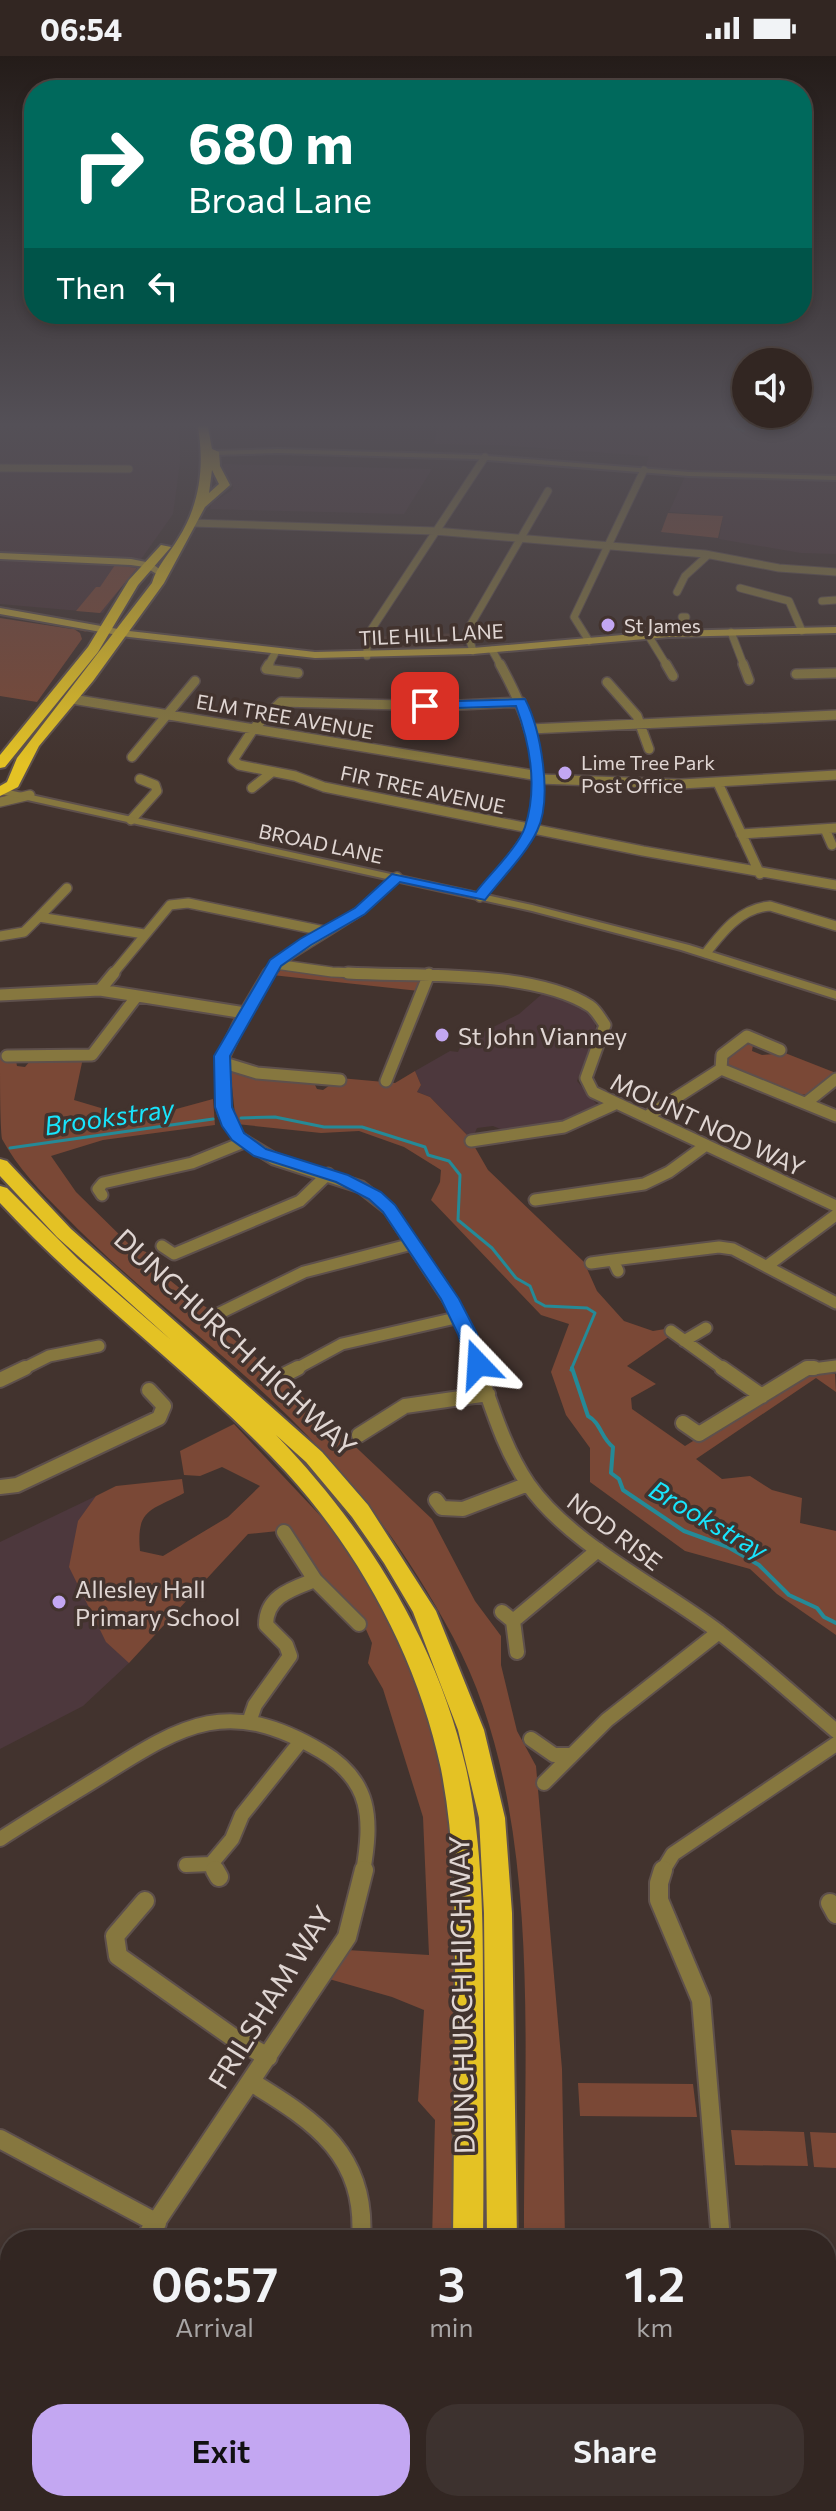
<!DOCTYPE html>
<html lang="en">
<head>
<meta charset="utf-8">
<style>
  :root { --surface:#322622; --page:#3d322f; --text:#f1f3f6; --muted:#a8a5a5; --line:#4d4340; --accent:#c3a7f2 }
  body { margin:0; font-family:Commissioner,sans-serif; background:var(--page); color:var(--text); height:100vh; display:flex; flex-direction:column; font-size:30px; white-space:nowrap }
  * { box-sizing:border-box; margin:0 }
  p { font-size:26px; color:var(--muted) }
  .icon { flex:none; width:44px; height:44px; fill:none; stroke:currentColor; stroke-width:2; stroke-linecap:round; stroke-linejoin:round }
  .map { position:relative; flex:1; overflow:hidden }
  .panel { position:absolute; left:0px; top:2174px; width:836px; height:282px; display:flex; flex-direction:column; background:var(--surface); border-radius:32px 32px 0 0; box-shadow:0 4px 12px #0003,0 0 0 2px var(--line) }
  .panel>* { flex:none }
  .top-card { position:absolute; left:24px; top:24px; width:788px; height:244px; border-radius:32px; box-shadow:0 4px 12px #0003,0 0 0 2px var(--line); background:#00695c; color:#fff; overflow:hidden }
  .buttons { position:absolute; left:732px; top:292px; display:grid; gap:16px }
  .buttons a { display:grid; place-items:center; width:80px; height:80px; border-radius:50%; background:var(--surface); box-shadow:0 4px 12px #0003,0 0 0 2px var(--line); font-size:40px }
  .pin { position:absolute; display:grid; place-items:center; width:68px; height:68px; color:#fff; margin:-34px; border-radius:16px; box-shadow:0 4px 12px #0006 }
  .me { position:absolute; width:88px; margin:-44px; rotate:340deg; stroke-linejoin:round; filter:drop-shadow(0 0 6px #0008) }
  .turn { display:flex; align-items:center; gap:28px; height:168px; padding:0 32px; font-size:36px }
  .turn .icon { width:104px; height:104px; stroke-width:2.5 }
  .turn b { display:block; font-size:56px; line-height:68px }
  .then { display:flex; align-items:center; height:76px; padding:0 32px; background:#0003; gap:16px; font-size:30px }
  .eta { display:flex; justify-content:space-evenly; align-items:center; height:136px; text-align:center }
  .eta b { font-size:48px; font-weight:600; line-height:56px }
  .button { display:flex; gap:16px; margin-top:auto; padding:16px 32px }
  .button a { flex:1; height:92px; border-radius:32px; background:var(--accent); color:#111; font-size:32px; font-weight:600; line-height:92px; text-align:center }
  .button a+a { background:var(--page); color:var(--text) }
  .status { display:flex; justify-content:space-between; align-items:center; height:56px; padding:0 40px; background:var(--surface); direction:ltr }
  .status svg { height:22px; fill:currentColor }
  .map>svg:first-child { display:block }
  .built { fill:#513c34 }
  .industrial { fill:#4d383a }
  .education { fill:#4d383d }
  .green { fill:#7a4836 }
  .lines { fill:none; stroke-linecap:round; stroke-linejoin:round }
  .stream-far2 { stroke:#258a97; stroke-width:2 }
  .stream-far1 { stroke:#258a97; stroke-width:3 }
  .stream { stroke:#258a97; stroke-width:4 }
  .minor-far4-casing { stroke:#5e504c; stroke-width:9 }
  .minor-far3-casing { stroke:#5e504c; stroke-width:12 }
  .minor-far2-casing { stroke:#5e504c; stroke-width:15 }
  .minor-far1-casing { stroke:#5e504c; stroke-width:18 }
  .minor-casing { stroke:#5e504c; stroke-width:22 }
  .tertiary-casing { stroke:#5e504c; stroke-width:4 }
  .secondary-casing { stroke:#5e504c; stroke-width:4 }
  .trunk-casing { stroke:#5e504c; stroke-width:4 }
  .minor-far4 { stroke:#86773f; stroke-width:7 }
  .minor-far3 { stroke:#86773f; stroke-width:9 }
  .minor-far2 { stroke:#86773f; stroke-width:11 }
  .minor-far1 { stroke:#86773f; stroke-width:14 }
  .minor { stroke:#86773f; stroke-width:18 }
  .tertiary { fill:#86773f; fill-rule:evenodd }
  .secondary { fill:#b39a3b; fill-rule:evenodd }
  .trunk { fill:#e4c224; fill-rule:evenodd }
  .rail { stroke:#988c88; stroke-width:2; stroke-dasharray:9 5; stroke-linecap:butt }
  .route { fill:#1a73e8; stroke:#114b97; stroke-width:2 }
  .poi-dot { fill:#c3a7f2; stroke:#42332e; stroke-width:3 }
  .labels { text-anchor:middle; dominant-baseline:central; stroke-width:7; stroke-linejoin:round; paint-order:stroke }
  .far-poi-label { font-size:20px; fill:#e0d6d3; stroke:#42332e; text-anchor:start }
  .far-street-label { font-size:20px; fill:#e0d6d3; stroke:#42332e }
  .poi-label { font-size:24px; fill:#e0d6d3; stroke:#42332e; text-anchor:start }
  .street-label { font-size:24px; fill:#e0d6d3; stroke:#42332e }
  .water-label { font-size:26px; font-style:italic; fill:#18e4fc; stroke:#42332e }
  .near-street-label { font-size:28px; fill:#e0d6d3; stroke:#42332e }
</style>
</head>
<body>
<div class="status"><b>06:54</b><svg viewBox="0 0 49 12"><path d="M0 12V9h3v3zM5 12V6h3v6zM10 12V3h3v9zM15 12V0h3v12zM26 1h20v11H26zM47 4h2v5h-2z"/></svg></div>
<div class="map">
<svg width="836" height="2455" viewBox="0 0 836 2455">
  <rect width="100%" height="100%" fill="#42332e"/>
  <path class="built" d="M 459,577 L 465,593 L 369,596 L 368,581 Z"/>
  <path class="industrial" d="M 0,366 L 179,366 L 180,406 L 173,458 L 103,557 L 0,548 Z
    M 438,366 L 566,366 L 836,375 L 836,498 L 801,497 L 719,483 L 723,460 L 669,456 L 687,416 L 645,413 L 649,400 L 498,389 L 434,388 Z
    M 223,408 L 432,413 L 404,458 L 210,453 L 211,448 L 232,434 L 233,430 L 225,419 Z"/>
  <path class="education" d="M 542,938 L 581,950 L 594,960 L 596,974 L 577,1025 L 600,1052 L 559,1068 L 505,1075 L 493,1070 L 477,1072 L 474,1079 L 469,1081 L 430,1041 L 417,1036 L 421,1029 L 415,1015 L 450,995 L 458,996 L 462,987 L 519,958 Z
    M 96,1440 L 129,1607 L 83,1650 L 0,1693 L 0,1486 Z"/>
  <path class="green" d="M 668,457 L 723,460 L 718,482 L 661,476 Z
    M 115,509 L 137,512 L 100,557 L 76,555 L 96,531 L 100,531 Z
    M 0,562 L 72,573 L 76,570 L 87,576 L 74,573 L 80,577 L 82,583 L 37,646 L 0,640 Z
    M 282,914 L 419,922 L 421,925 L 419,935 L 272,919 Z
    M 744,988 L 753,989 L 752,995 L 762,999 L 785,997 L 836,1017 L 809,1038 L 800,1039 L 727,1008 L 725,1003 Z
    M 0,1001 L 16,1005 L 17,1010 L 25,1011 L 30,1005 L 83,1002 L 74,1044 L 121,1058 L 169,1055 L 213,1043 L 215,1069 L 103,1084 L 51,1100 L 76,1136 L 132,1191 L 149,1197 L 162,1210 L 166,1221 L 193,1243 L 217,1258 L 226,1277 L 289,1328 L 432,1463 L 475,1545 L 501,1580 L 501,1609 L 517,1675 L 536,1710 L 562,2013 L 565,2184 L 524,2184 C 523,1994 545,1753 453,1581 C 398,1479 339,1405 254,1328 C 191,1271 122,1219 63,1158 C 41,1136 17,1111 2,1083 C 0,1069 0,1020 0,1001 Z
    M 230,1012 L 314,1027 L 317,1033 L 323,1034 L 340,1022 L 395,1027 L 415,1015 L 421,1029 L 417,1036 L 430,1041 L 469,1081 L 488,1114 L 584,1206 L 597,1235 L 624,1265 L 653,1275 L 665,1273 L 670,1280 L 627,1310 L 656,1328 L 631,1342 L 632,1353 L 685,1390 L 806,1315 L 835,1318 L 836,1336 L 816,1322 L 696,1403 L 722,1423 L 750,1420 L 772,1434 L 802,1442 L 800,1467 L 836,1475 L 836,1579 L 777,1538 L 750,1513 L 685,1495 L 590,1426 L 590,1392 L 566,1359 L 551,1316 L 569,1268 L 541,1259 L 431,1144 L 440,1126 L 441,1114 L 404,1091 L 359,1075 L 321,1077 L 236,1068 Z
    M 234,1368 L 330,1470 L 380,1547 L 409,1599 L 437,1681 L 460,1831 L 457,2184 L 432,2184 L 435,2064 L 418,2045 L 424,1954 L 392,1941 L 329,1923 L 347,1894 L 429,1899 L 423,1761 L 383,1633 L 368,1607 L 372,1587 L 364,1569 L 278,1475 L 248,1478 L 129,1607 L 106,1586 L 69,1511 L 78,1465 L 96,1440 L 116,1430 L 182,1423 L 184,1437 C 151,1455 136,1452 140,1495 L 163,1500 L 228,1461 L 260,1430 L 222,1411 L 200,1420 L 184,1419 L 180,1395 Z
    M 578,2027 L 693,2028 L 697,2061 L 580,2060 Z
    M 731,2074 L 804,2076 L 808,2110 L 735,2109 Z
    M 810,2076 L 836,2077 L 836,2112 L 814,2111 Z"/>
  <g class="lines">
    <path class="stream-far2" d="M 728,370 L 744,375"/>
    <path class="stream-far1" d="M 241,1062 L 275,1061 L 324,1071 L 362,1071 L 425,1091 L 428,1099 L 449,1105 L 460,1119 L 458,1164 L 492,1192 L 516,1222 L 530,1230 L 536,1245 L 545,1250 L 587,1252 L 595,1257 L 571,1314
      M 10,1092 L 213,1063"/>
    <path class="stream" d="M 572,1312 L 588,1360 C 601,1367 601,1382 613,1391 L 611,1417 L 619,1423 L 623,1434 L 684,1475 L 728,1491 L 759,1509 L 789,1539 L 817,1552 L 824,1561 L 836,1567"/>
    <g class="minor-far4-casing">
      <path id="minor-far4" d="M 0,412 L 129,413
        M 193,467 L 435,475 L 705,498 L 779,512 L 836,516
        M 740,532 L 789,545 L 802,575
        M 677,536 L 685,520 L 708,499
        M 822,545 L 836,544
        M 686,561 L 682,561 L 690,577
        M 731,576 L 744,610
        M 648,579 L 667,610
        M 589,585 L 574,561 L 644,414
        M 492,594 L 501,610
        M 473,595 L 467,575 L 548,435
        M 367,600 L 367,580 L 485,401
        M 268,610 L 275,597"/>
    </g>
    <g class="minor-far3-casing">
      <path id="minor-far3" d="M 269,608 L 266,613 L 298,617
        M 666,608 L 673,620
        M 743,608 L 749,624
        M 796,618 L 836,617
        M 607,626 L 637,660 L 649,693
        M 72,643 L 539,720
        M 521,646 L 441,650 L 281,646 L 254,672 L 233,704 L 239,709 L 295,720 L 324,731 L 643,795 L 836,829
        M 530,673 L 836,659
        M 132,701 L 195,625
        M 539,723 L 681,728 L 836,719
        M 718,727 L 760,818
        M 252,732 L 272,716
        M 0,746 L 30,739
        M 131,764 L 157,735 L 155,729 L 140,723
        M 825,773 L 832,789
        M 741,778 L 836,772
        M 480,841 C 492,825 526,789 531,772 C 550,715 527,657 500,608
        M 39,861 L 67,832
        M 0,880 L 24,876 L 39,861 L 144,878
        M 706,897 C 723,875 741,852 770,850 L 836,870
        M 275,908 L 332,916 L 410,919
        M 112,919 L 170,849 L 188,847 L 324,875
        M 268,919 L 275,908 L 360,855 L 397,821"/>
    </g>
    <g class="minor-far2-casing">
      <path id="minor-far2" d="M 269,917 L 239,968 L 221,1006 L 224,1057 L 238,1081 L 274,1103 L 361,1131 L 389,1153 L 460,1261 L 479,1314
        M 348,917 C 416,921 532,913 590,950 C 596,954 600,962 605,969 L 586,1022 L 593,1036 L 836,1150
        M 100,934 L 114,917
        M 0,939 L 100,934 L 245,957
        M 7,1000 L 92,999 L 137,940
        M 221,1006 L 257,1017 L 340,1024
        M 721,1013 L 722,999 L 747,980 L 780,994
        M 386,1025 L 429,918
        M 806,1047 L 836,1023
        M 646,1061 L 721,1013 L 836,1060
        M 471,1085 L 564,1071 L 615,1048
        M 102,1139 L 98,1133 L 103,1127 L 192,1107 L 244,1086
        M 535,1144 L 644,1128 L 669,1116 L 706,1089
        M 162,1190 L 174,1198 L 300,1145 L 328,1118
        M 591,1207 L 613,1204
        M 767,1210 L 836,1159
        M 618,1215 L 613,1204 L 719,1191 L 733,1193 L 836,1247
        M 220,1257 L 304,1216 L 412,1188
        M 671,1275 L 725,1314
        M 684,1285 L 706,1272
        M 21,1314 L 49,1300 L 99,1290
        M 294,1314 L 342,1288 L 460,1261
        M 805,1314 L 836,1310"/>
    </g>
    <g class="minor-far1-casing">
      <path id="minor-far1" d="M 478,1312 C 492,1351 504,1393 528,1428 C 570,1489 662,1532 720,1577 C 760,1608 797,1642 836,1675
        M 722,1312 L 762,1340
        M 286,1318 L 298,1312
        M 0,1324 L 25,1312
        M 683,1367 L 699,1378 L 807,1312 L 814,1312
        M 359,1379 L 405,1350 L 488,1338
        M 0,1431 L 17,1429 L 159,1362 L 164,1350 L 149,1334
        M 436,1444 L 442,1452 L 463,1453 L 528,1428
        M 315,1524 L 359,1568
        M 502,1556 L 513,1565 L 598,1494
        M 513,1565 L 517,1596
        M 249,1666 L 255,1649 L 290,1600 L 286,1589 L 266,1569 C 266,1540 292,1533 315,1524 L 284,1476
        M 531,1683 L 554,1699 L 569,1699
        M 544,1727 L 607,1664 L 719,1576
        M 0,1783 C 34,1761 69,1740 103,1719 C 185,1667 229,1641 321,1695 C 372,1725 372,1763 363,1816
        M 186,1809 L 211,1808
        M 216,1816 L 211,1808 L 232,1783 L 242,1759 L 301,1685
        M 662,1816 L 673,1798 L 836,1688"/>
    </g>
    <g class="minor-casing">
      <path id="minor" d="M 215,1814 L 219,1821
        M 663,1814 L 659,1827 L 659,1844 L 701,1944 L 721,2184
        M 145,1845 L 115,1880 L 118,1900 L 231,1980 L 268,2001
        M 830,1847 L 836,1858
        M 251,2026 C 317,2066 367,2100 361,2184
        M 0,2083 L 157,2167
        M 144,2184 L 347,1881 L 364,1814
        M 0,2282 L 10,2280
        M 826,2340 L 836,2340
        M 0,2452 L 10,2421
        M 237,2455 L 238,2446"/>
    </g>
    <g class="tertiary-casing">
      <path id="tertiary" d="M 278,393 L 475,399 L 689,416 L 836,420 L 836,424 L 689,420 L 475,403 L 278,397 L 214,399 L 210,397 L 214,395 Z
        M 4,733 L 532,849 L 689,889 L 836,935 L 836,943 L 681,894 L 532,855 L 0,738 L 0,735 Z"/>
    </g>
    <g class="secondary-casing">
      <path id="secondary" d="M 0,497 L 131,503 L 151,507 L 165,517 L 160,520 L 145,511 L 131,509 L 0,503 Z
        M 0,552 L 129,575 L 315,596 L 473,592 L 668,575 L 836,571 L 836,577 L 668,581 L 473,598 L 315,602 L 129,581 L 0,558 Z"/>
    </g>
    <g class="trunk-casing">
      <path id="trunk" d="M 197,366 L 207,366 L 212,393 L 219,396 L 220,410 L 230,429 L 205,451 L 164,527 L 93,625 L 39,690 L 18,731 L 0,740 L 0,730 L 7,726 L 17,702 L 152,527 C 157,510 169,498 178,483 C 201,447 205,407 197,366 ZM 212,414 L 219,428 L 209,437 Z
        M 161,489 L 171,491 L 138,529 L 98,596 L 5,711 L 0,712 L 0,699 L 88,591 L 129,524 Z
        M 0,1103 L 7,1105 L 71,1173 L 322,1396 L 368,1449 L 436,1555 L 484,1674 L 505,1762 L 512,1857 L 517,2184 L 487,2184 L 484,1857 L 479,1762 L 458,1674 L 413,1556 L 384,1507 L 352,1461 L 306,1406 L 276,1379 C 366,1472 437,1585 466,1712 C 484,1793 483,1877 483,1960 C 483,2034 484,2109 483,2184 L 453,2184 C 454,2109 454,2035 455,1960 C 455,1878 457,1795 441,1713 C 418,1604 361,1498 286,1416 C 197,1320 89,1243 0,1147 L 0,1130 L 7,1132 L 78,1203 L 171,1284 L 57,1181 L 0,1120 Z
        M 448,2446 L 482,2446 L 482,2455 L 448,2455 Z
        M 487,2446 L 521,2446 L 522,2455 L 488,2455 Z"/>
    </g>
    <use href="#minor-far4" class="minor-far4"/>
    <use href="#minor-far3" class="minor-far3"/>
    <use href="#minor-far2" class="minor-far2"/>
    <use href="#minor-far1" class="minor-far1"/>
    <use href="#minor" class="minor"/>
    <use href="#tertiary" class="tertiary"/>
    <use href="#secondary" class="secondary"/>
    <use href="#trunk" class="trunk"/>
    <path class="rail" d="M 719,366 L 836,370"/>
  </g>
  <linearGradient id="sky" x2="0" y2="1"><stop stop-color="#241c19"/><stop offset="0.52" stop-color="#545057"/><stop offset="1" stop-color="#545057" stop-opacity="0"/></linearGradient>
  <rect width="836" height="709" fill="url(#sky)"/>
  <path class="route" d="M 525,643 C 541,674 553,743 537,775 C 527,797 500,824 485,844 L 400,826 L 365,858 L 311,889 L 281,910 L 230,1000 L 232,1051 L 244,1077 L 266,1093 L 348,1119 L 381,1136 L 395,1149 L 459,1243 L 477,1278 L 487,1308 L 478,1314 L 468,1308 L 458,1278 L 441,1243 L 383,1156 L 369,1143 L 336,1126 L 254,1100 L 232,1084 L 222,1070 L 215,1051 L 214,1000 L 270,904 L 300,883 L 355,852 L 392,818 L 476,836 C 489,819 519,790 525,771 C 538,731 530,688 516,650 L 425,653 L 419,650 L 425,646 Z"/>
  <g class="poi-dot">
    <circle cx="608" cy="569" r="8"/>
    <circle cx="565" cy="717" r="8"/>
    <circle cx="442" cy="979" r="8"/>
    <circle cx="59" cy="1546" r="8"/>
  </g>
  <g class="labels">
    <g class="far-poi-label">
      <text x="624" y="569">St James</text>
      <text x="581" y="706">Lime Tree Park<tspan x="581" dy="23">Post Office</tspan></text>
    </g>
    <g class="far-street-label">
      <text transform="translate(431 578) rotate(-3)">TILE HILL LANE</text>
      <text transform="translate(285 660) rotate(10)">ELM TREE AVENUE</text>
      <text transform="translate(423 733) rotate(12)">FIR TREE AVENUE</text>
      <text transform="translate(321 787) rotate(12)">BROAD LANE</text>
    </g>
    <g class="poi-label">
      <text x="458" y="979">St John Vianney</text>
      <text x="75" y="1532">Allesley Hall<tspan x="75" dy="28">Primary School</tspan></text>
    </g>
    <g class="street-label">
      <text transform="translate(708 1068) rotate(25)">MOUNT NOD WAY</text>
      <text transform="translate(615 1475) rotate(37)">NOD RISE</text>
    </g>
    <g class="water-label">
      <text transform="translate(109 1060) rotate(-8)">Brookstray</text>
      <text transform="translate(709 1463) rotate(30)">Brookstray</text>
    </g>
    <g class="near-street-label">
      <text transform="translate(236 1286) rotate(43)">DUNCHURCH HIGHWAY</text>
      <text transform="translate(461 1939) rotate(-91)">DUNCHURCH HIGHWAY</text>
      <text transform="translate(270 1941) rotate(-58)">FRILSHAM WAY</text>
    </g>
  </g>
</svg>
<div class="buttons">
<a><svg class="icon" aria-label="sound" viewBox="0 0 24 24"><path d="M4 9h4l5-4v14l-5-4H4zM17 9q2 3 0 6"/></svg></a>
</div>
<div class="pin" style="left:425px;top:650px;background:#d93025"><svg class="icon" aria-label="arrive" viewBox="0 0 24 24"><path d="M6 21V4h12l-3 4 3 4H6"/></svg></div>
<svg class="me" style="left:478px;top:1308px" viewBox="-20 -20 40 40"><path d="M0-17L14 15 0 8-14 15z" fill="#1a73e8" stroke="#fff" stroke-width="4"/></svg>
<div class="top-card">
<div class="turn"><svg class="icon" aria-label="right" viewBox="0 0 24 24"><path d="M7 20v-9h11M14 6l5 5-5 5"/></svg><div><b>680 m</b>Broad Lane</div></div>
<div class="then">Then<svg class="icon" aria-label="left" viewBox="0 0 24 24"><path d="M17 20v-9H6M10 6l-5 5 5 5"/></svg></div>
</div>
<section class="panel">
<div class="eta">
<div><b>06:57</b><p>Arrival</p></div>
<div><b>3</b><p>min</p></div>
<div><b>1.2</b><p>km</p></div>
</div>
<div class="button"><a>Exit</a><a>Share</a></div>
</section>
</div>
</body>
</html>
